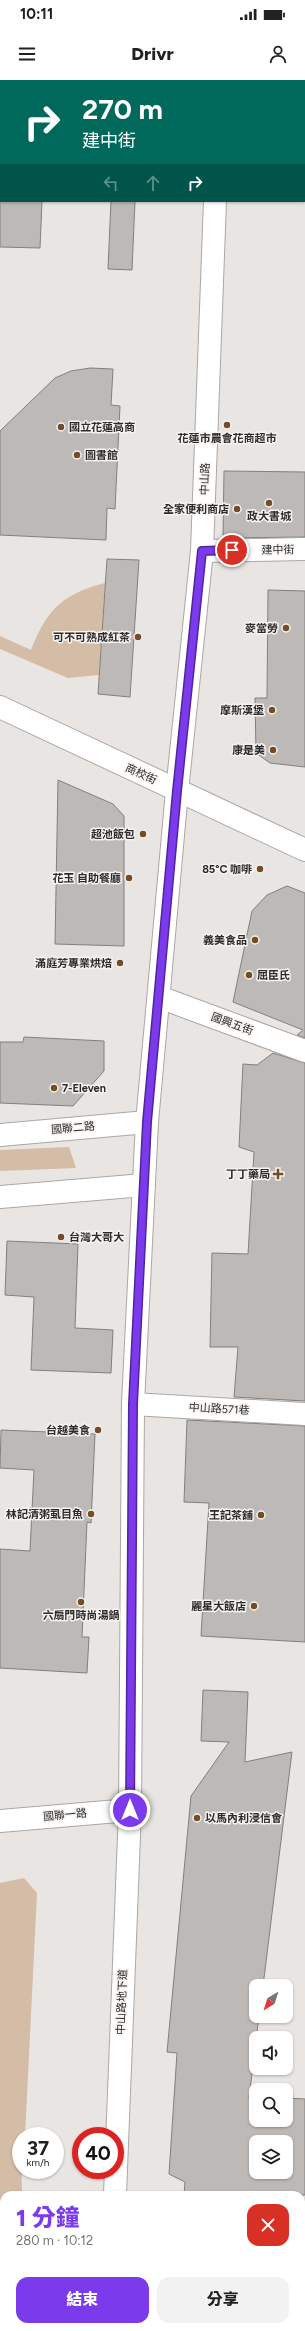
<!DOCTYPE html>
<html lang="zh-TW">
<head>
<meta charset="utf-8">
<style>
  :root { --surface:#fff; --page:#f2f2f2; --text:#202124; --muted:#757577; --accent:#7c3aed }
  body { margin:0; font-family:Figtree,"Noto Sans TC",sans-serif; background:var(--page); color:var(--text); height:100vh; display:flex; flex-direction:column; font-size:15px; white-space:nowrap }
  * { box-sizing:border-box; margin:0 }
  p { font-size:13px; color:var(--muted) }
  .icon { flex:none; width:22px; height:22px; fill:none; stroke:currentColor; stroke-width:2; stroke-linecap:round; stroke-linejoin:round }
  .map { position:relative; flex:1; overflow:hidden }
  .sheet { position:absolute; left:0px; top:2111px; width:305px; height:140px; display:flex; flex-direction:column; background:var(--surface); border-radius:12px 12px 0 0; box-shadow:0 1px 3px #0004 }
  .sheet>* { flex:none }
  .top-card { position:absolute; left:0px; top:0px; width:305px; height:122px; box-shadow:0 1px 3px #0004; background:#00695c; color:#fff; overflow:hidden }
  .needle { width:26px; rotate:218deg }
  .controls { position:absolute; left:249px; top:1899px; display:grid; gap:8px }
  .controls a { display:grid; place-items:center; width:44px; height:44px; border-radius:8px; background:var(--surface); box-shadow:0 1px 3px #0004; font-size:20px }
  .speed { position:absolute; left:12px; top:2047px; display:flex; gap:8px; font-size:20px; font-weight:700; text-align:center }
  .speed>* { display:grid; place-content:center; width:52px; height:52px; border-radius:50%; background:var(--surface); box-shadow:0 1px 3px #0004; line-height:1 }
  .speed small { font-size:10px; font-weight:400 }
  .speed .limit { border:6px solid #d22; background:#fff; color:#111 }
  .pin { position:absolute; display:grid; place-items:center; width:34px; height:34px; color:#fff; margin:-17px; border:2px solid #fff; border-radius:50%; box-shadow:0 1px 4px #0007 }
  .me { position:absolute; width:44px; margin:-22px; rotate:0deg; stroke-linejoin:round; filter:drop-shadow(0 0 3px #0008) }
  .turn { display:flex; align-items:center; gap:14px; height:84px; padding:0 16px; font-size:18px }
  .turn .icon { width:52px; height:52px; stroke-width:2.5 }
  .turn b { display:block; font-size:28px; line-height:34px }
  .lanes { display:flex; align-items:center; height:38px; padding:0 16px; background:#0003; justify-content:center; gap:20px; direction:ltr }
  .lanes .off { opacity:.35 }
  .round { display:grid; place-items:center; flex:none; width:42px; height:42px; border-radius:12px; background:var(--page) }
  .head { display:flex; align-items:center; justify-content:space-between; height:68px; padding:0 16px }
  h1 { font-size:24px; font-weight:800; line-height:30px; color:var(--accent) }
  .button { display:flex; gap:8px; margin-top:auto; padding:8px 16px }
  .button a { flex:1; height:46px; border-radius:12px; background:var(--accent); color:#fff; font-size:16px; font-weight:800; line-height:46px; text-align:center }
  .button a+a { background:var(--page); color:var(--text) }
  .status { display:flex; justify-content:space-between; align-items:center; height:28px; padding:0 20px; background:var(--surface); direction:ltr }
  .status svg { height:11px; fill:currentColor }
  header { display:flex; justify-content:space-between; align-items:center; height:52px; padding:0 16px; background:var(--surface); font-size:18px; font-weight:800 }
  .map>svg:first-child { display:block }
  .green { fill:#d4bca6 }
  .building { fill:#bcb9b7; stroke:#827f7d; fill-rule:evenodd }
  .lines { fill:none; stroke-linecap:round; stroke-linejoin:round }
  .street-casing { stroke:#aaa8a5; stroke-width:24 }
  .secondary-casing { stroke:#aaa8a5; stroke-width:24 }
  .street { stroke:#fff; stroke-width:22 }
  .secondary { stroke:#fff; stroke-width:22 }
  .route-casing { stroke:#51269a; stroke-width:10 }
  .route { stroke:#7c3aed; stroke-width:7 }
  .poi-dot { fill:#724d28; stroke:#f6f3f0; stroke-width:1.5 }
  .labels { text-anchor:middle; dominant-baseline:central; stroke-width:3; stroke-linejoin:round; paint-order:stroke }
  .poi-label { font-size:11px; font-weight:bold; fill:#2d2c2b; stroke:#f6f3f0; text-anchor:end }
  .street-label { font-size:11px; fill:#2d2c2b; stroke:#f6f3f0 }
</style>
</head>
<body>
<div class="status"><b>10:11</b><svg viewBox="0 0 49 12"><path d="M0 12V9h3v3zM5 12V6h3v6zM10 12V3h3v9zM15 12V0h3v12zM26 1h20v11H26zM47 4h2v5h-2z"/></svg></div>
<header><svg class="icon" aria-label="menu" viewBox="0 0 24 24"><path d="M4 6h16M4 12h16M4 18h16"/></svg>Drivr<svg class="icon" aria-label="person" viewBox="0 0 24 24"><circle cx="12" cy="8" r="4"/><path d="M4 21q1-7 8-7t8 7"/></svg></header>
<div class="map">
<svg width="305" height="2251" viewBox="0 0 305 2251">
  <rect width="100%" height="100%" fill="#e8e5e3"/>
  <path class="green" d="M 105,503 L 99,595 L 68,598 L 0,569 L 0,556 L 31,570 C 47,529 63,514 105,503 Z
    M 69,1067 L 76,1088 L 0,1091 L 0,1070 Z
    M 24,1798 L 37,1813 L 25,2056 L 21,2056 L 22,2115 L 4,2115 L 4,2247 L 15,2247 L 15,2251 L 0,2251 L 0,1803 Z"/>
  <path class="building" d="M 0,121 L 42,121 L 40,168 L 0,167 Z
    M 111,121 L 135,121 L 132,190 L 108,189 Z
    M 90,288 L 113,289 L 111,325 L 120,326 L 115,429 L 107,428 L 106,460 L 0,455 L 0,351 L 55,298 L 71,291 Z
    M 224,391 L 305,392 L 305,457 L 227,458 L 223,455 Z
    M 107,479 L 139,480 L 130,617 L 98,614 Z
    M 268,510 L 305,511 L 305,687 L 270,683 L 256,673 L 255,618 L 267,618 Z
    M 58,700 L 113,724 L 124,736 L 124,866 L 55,864 Z
    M 287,806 L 305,813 L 305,958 L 297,955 L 303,950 L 233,922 L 252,831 L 267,815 Z
    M 24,957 L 104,961 L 104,991 L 73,1026 L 0,1023 L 0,962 L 23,962 Z
    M 273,973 L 305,983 L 305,1321 L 234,1317 L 238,1267 L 210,1267 L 212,1173 L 248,1174 L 254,1072 L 239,1067 L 243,984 L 257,985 Z
    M 7,1161 L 78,1164 L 75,1248 L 113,1250 L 111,1293 L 31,1290 L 34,1217 L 5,1215 Z
    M 187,1340 L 305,1346 L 305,1562 L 201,1556 L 209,1423 L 184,1422 Z
    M 1,1350 L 95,1354 L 91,1443 L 87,1442 L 82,1557 L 89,1557 L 87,1593 L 0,1588 L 0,1469 L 30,1471 L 34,1390 L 0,1388 Z
    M 203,1610 L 248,1612 L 245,1682 L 292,1672 L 263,1906 L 256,1906 L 256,1936 L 259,1936 L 249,2018 L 256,2018 L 256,2040 L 286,2040 L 286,2018 L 305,2019 L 305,2115 L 184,2115 L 185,2102 L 169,2094 L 177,1973 L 167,1972 L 191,1716 L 229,1662 L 201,1661 ZM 256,2062 L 286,2062 L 286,2092 L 256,2092 Z"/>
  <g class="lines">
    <g class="street-casing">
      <path id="street" d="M 202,471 L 305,469
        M 0,627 L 305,770
        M 159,917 L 305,971
        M 0,1055 L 147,1042
        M 0,1117 L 144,1105
        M 133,1324 L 305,1334"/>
    </g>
    <g class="secondary-casing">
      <path id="secondary" d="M 219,1 L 219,0
        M 0,1741 L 130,1730
        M 115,2115 L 130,1730 L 133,1324 L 147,1042 L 177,711 L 202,471 L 215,121
        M 109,2251 L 109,2247"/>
    </g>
    <use href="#street" class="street"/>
    <use href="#secondary" class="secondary"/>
  </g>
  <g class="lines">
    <g class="route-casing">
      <path id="route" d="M 130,1730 L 133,1324 L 147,1042 L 177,711 L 202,471 L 232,470"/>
    </g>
    <use href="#route" class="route"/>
  </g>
  <g class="poi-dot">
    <circle cx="227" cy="345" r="4"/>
    <circle cx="61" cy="347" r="4"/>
    <circle cx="77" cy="375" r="4"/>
    <circle cx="269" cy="423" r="4"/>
    <circle cx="237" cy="429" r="4"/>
    <circle cx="286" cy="548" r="4"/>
    <circle cx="138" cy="557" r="4"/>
    <circle cx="272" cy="630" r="4"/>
    <circle cx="273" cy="670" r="4"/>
    <circle cx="143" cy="754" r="4"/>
    <circle cx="260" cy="789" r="4"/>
    <circle cx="129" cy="798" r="4"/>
    <circle cx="255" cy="860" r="4"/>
    <circle cx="120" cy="883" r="4"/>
    <circle cx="249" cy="895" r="4"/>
    <circle cx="54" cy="1008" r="4"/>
    <path d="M276 1088h4v4h4v4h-4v4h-4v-4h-4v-4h4z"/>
    <circle cx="61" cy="1157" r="4"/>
    <circle cx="98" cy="1350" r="4"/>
    <circle cx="91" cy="1434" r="4"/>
    <circle cx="261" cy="1435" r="4"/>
    <circle cx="81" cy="1522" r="4"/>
    <circle cx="254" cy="1526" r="4"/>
    <circle cx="197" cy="1738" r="4"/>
  </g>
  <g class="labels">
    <g class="poi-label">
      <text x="69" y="347" text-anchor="start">國立花蓮高商</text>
      <text x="227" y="358" text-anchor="middle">花蓮市農會花商超市</text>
      <text x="85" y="375" text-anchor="start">圖書館</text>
      <text x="229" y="429">全家便利商店</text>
      <text x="269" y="436" text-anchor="middle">政大書城</text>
      <text x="278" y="548">麥當勞</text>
      <text x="130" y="557">可不可熟成紅茶</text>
      <text x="264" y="630">摩斯漢堡</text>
      <text x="265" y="670">康是美</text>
      <text x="135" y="754">超池飯包</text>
      <text x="252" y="789">85°C 咖啡</text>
      <text x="121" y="798">花玉 自助餐廳</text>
      <text x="247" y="860">義美食品</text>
      <text x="112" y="883">滿庭芳專業烘焙</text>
      <text x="257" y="895" text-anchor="start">屈臣氏</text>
      <text x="62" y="1008" text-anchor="start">7-Eleven</text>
      <text x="270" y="1094">丁丁藥局</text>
      <text x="69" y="1157" text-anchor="start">台灣大哥大</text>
      <text x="90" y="1350">台越美食</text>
      <text x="83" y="1434">林記清粥虱目魚</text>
      <text x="253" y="1435">王記茶舖</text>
      <text x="246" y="1526">麗星大飯店</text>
      <text x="81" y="1535" text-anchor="middle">六扇門時尚湯鍋</text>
      <text x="205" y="1738" text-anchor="start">以馬內利浸信會</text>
    </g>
    <g class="street-label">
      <text transform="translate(205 399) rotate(-88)">中山路</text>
      <text transform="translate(278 470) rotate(-1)">建中街</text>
      <text transform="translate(141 694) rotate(25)">商校街</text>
      <text transform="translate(232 944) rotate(20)">國興五街</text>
      <text transform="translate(73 1048) rotate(-5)">國聯二路</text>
      <text transform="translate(219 1329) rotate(3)">中山路571巷</text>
      <text transform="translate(65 1735) rotate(-5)">國聯一路</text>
      <text transform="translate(122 1922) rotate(-88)">中山路地下道</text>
    </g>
  </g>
</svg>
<div class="controls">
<a><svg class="needle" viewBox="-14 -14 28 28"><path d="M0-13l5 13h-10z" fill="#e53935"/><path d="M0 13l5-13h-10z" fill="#757577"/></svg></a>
<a><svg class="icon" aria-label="sound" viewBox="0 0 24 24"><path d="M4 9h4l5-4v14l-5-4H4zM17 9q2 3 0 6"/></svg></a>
<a><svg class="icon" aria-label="search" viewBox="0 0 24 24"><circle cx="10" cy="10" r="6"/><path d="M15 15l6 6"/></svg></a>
<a><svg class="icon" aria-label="layers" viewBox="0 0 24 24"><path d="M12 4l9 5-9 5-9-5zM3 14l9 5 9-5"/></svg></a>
</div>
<div class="speed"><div>37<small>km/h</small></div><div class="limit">40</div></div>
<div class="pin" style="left:232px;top:470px;background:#d93025"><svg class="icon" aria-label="arrive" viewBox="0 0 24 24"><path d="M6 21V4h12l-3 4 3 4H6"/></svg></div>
<svg class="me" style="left:130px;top:1730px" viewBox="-20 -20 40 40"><circle r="17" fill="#7c3aed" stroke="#fff" stroke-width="3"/><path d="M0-11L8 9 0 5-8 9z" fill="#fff"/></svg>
<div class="top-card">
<div class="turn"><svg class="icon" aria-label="right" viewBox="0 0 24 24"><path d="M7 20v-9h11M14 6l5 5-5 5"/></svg><div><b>270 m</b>建中街</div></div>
<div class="lanes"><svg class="icon off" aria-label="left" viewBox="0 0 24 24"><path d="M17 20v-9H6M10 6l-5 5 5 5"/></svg><svg class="icon off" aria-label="ahead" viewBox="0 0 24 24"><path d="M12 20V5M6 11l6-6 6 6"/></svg><svg class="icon" aria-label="right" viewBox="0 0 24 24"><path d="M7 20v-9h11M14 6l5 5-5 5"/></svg></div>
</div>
<section class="sheet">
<div class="head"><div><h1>1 分鐘</h1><p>280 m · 10:12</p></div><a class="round" style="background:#d93025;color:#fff"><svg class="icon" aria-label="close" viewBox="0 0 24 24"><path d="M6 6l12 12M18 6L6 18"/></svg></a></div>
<div class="button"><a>結束</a><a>分享</a></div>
</section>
</div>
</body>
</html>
